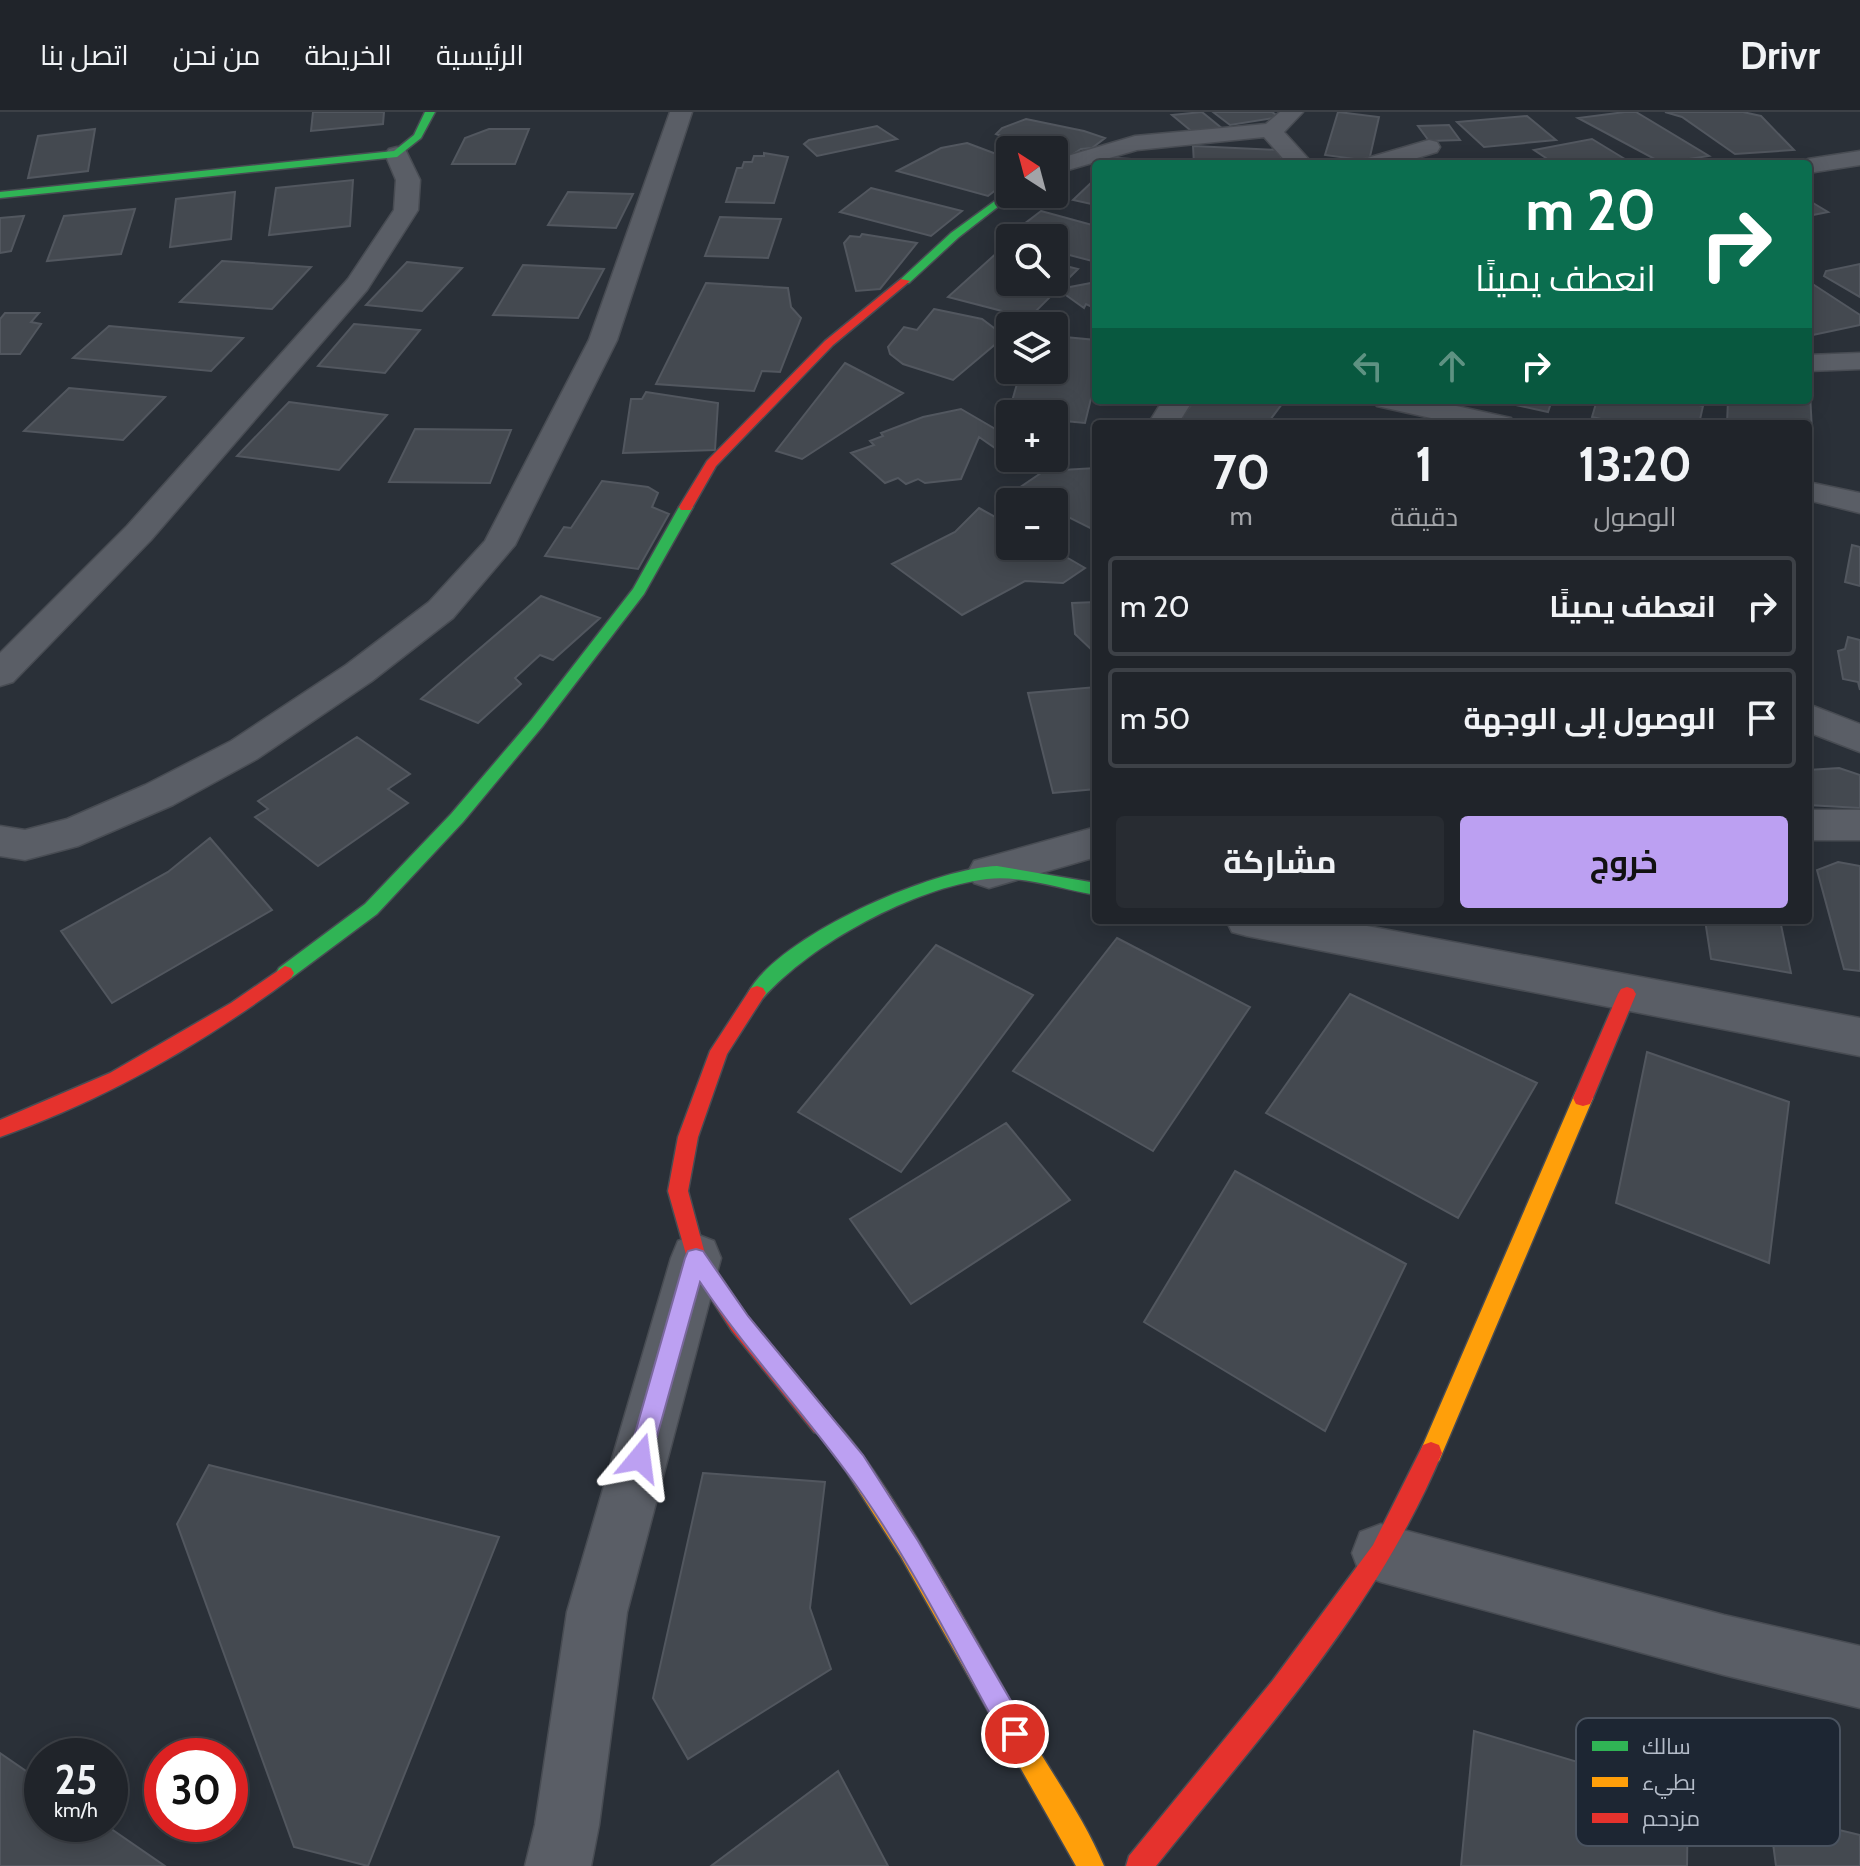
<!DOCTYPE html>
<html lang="ar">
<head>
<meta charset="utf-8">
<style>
  :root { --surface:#20242a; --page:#282c32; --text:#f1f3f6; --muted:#a2a4a8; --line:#3d4147; --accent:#bca0f2 }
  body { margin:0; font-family:Cabin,Cairo,sans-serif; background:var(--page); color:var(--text); direction:rtl; height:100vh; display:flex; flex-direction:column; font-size:30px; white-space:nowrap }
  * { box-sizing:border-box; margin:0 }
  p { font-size:26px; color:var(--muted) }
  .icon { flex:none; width:44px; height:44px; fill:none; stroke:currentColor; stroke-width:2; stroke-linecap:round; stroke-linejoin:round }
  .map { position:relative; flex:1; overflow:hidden; direction:ltr }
  .side { position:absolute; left:1092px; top:308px; width:720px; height:504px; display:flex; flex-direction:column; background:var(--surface); border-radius:8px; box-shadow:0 4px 20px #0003,0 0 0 2px var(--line); direction:rtl }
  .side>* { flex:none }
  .hud { position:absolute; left:1092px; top:48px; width:720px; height:244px; border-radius:8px; box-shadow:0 4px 20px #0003,0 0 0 2px var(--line); direction:rtl; background:#0b6e4f; color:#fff; overflow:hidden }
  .needle { width:52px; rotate:324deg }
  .buttons { position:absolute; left:996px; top:24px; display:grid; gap:16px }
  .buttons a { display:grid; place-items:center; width:72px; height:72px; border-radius:8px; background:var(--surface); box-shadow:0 4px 20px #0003,0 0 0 2px var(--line); font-size:40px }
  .speed { position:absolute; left:24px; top:1626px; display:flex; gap:16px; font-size:40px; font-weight:700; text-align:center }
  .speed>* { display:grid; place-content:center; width:104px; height:104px; border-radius:50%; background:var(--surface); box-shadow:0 4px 20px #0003,0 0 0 2px var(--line); line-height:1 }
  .speed small { font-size:20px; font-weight:400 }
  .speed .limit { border:12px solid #d22; background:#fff; color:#111 }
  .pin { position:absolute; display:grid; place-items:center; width:68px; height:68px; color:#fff; margin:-34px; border:4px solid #fff; border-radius:50%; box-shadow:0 2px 8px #0007 }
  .me { position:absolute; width:88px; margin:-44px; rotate:16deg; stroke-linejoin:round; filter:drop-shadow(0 0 6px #0008) }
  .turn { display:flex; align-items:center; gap:28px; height:168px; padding:0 24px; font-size:36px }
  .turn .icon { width:104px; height:104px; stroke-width:2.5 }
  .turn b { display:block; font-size:56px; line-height:68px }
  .lanes { display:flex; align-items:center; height:76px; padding:0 24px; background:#0003; justify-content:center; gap:40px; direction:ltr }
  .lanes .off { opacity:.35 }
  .eta { display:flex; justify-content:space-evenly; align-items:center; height:136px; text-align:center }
  .eta b { font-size:48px; font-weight:700; line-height:56px }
  .cta { display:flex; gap:16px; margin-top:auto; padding:16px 24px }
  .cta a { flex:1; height:92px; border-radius:8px; background:var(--accent); color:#111; font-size:32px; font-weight:700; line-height:92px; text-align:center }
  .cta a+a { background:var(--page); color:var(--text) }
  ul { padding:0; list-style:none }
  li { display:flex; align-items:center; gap:24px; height:100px; margin:0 16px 12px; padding:0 8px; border:4px solid var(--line); border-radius:8px }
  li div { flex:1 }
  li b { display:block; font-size:30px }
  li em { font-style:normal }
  header { display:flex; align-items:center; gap:48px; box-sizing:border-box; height:112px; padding:0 40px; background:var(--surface); border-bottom:2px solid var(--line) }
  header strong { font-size:38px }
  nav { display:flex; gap:44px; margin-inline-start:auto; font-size:28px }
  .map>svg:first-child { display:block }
  .building { fill:#444950; stroke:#52575f; stroke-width:2 }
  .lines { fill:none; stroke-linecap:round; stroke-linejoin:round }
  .street-casing { stroke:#484c53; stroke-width:3 }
  .fast-casing { stroke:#484c53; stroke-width:3 }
  .slow-casing { stroke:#484c53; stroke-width:3 }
  .jam-casing { stroke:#484c53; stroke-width:3 }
  .street { fill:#5a5e66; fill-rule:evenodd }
  .fast { fill:#30b455; fill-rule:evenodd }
  .slow { fill:#ff9f0a; fill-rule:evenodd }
  .jam { fill:#e5322d; fill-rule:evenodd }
  .route { fill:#bca0f2; stroke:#7a689d; stroke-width:2 }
  .key { fill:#1d2633; stroke:#4a5360; stroke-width:2 }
  .key-label { font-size:22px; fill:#b4bcc9 }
</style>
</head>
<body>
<header>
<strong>Drivr</strong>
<nav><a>الرئيسية</a><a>الخريطة</a><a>من نحن</a><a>اتصل بنا</a></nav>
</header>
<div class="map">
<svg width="1860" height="1754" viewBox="0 0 1860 1754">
  <rect width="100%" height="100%" fill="#2a3038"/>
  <path class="building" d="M 313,0 L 384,0 L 383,12 L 311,19 Z
    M 1202,0 L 1224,18 L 1196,23 L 1172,3 Z
    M 1213,0 L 1272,0 L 1279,5 L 1230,13 Z
    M 1338,0 L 1379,5 L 1369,49 L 1325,43 Z
    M 1625,0 L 1636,0 L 1709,44 L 1662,51 L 1578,6 Z
    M 1665,0 L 1743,0 L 1761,4 L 1794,38 L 1735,42 L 1682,5 Z
    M 1527,4 L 1556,28 L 1484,35 L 1457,10 Z
    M 1026,7 L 1084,19 L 1105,26 L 1092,36 L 1081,37 L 1070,44 L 1054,41 L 1054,38 L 998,34 L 1004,25 L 996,22 L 1002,16 Z
    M 1449,13 L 1460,28 L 1429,29 L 1418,14 Z
    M 877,14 L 897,27 L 817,44 L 804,32 L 809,28 Z
    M 95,17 L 88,59 L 28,66 L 38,24 Z
    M 489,17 L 529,17 L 515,52 L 452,52 L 465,26 Z
    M 1592,27 L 1633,52 L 1555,52 L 1534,38 Z
    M 967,31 L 1007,46 L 1010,67 L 988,84 L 897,59 L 941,36 Z
    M 1193,34 L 1280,38 L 1282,52 L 1194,52 Z
    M 764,41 L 788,45 L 774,91 L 726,90 L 737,56 L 742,56 L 744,50 L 752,50 L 754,44 L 764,44 Z
    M 1115,46 L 1147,48 L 1146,52 L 1110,52 Z
    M 1096,66 L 1096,93 L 1073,88 Z
    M 353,68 L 350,114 L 269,123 L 276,76 Z
    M 871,76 L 962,99 L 931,124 L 840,100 Z
    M 235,80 L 231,127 L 170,135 L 176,87 Z
    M 568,80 L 633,82 L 616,116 L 548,113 Z
    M 1808,88 L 1828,100 L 1808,104 Z
    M 135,97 L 121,142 L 47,149 L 64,104 Z
    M 1041,99 L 1096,114 L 1096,150 L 1054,139 L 1054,126 L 1007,125 Z
    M 24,104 L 11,139 L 0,141 L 0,106 Z
    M 720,105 L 781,107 L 768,146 L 705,144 Z
    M 862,122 L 917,131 L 880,177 L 856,179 L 844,131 L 850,124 L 860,125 Z
    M 1000,138 L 1010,140 L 1010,170 L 1054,170 L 1054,151 L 1078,157 L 1029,206 L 948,185 Z
    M 222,149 L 311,155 L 272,197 L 180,190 Z
    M 407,150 L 462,156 L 422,199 L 366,193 Z
    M 1860,152 L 1860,185 L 1824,164 L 1826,159 Z
    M 523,153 L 604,157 L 578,206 L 493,203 Z
    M 1808,169 L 1860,203 L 1860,213 L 1808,224 Z
    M 1096,170 L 1096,197 L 1086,192 L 1084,196 L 1063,181 L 1070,175 Z
    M 706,171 L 788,176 L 791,195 L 801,206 L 780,260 L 762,259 L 754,279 L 656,272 Z
    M 934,197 L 982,207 L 998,219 L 998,230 L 953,268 L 903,252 L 890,242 L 888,235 L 904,215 L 917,218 Z
    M 5,201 L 39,201 L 31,210 L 41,212 L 20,242 L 0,242 L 0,207 Z
    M 354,212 L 420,218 L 385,261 L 318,254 Z
    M 109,214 L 243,226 L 211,259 L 73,246 Z
    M 1054,224 L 1096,228 L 1096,266 L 1085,311 L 1054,308 L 1054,302 L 1008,303 L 1021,258 L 1054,258 Z
    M 845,251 L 903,281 L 802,347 L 776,339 Z
    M 1809,262 L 1813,338 L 1808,336 L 1808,312 L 1727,312 L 1728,288 L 1808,288 Z
    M 69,276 L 165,285 L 123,328 L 24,319 Z
    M 646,280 L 718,291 L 715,338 L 623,341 L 631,287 L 642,287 Z
    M 1195,288 L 1285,288 L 1267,312 L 1200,312 L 1181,306 Z
    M 1493,288 L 1552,288 L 1548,300 Z
    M 1597,288 L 1677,288 L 1703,294 L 1699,312 L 1624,312 L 1592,305 Z
    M 289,290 L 387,303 L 339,358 L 237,344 Z
    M 961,297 L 997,318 L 1010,333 L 1010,340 L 1005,343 L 979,325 L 961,367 L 925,371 L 918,367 L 906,372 L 898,366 L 885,371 L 851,341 L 874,333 L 870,329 L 883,324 L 881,321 L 923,305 Z
    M 415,317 L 511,318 L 490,371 L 389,370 Z
    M 1096,356 L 1096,419 L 1054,398 L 1054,390 L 1039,390 L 1016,378 L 1044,359 Z
    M 602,369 L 648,375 L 658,381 L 652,395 L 669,402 L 638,457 L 545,444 L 564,415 L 571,416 Z
    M 979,396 L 1010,413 L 1010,434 L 1047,434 L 1085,456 L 1063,471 L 1025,469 L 962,503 L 892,452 L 955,420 Z
    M 1852,433 L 1860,435 L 1860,474 L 1845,470 Z
    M 541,484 L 600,506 L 553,548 L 540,543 L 515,566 L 521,572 L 478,611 L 421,587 Z
    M 1096,490 L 1096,542 L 1075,522 L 1072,491 Z
    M 1848,525 L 1860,528 L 1860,578 L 1858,570 L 1843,567 L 1838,539 L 1845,537 Z
    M 1096,575 L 1096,677 L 1053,681 L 1028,581 Z
    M 357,625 L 410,662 L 388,677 L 408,691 L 318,754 L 255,705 L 268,697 L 258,689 Z
    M 1839,656 L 1860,663 L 1860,696 L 1808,693 L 1808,658 Z
    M 210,726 L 272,798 L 112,891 L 61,819 L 168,760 Z
    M 1838,750 L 1860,754 L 1860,859 L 1844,857 L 1817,758 Z
    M 1705,808 L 1780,808 L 1791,861 L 1711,847 Z
    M 1117,826 L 1250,895 L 1153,1039 L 1013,959 Z
    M 936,833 L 1033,883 L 901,1060 L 798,1000 Z
    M 1350,882 L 1537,971 L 1458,1106 L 1266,1001 Z
    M 1647,940 L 1789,990 L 1769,1151 L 1616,1091 Z
    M 1006,1011 L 1070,1088 L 911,1192 L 850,1107 Z
    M 1235,1059 L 1406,1152 L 1325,1319 L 1144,1210 Z
    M 209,1353 L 499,1425 L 368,1754 L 294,1735 L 177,1412 Z
    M 703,1361 L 825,1370 L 810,1496 L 831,1557 L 688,1647 L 653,1586 Z
    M 1474,1619 L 1688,1683 L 1687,1754 L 1461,1754 Z
    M 0,1641 L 42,1670 L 42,1712 L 104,1712 L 165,1754 L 0,1754 Z
    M 838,1659 L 888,1754 L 711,1754 Z
    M 1769,1701 L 1860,1723 L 1860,1754 L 1776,1754 Z"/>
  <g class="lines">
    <g class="street-casing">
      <path id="street" d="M 670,0 L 692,0 L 617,228 L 515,433 L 453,506 L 372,569 L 257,647 L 173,693 L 78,734 L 25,748 L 0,744 L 0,714 L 25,718 L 67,707 L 145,673 L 231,629 L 346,553 L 429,490 L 485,429 L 589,228 Z
        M 1280,0 L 1303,0 L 1284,20 L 1313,52 L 1288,52 L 1264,25 L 1137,38 L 1054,62 L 1054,48 L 1135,24 L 1266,12 Z
        M 1429,28 L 1437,30 L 1440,35 L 1437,40 L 1397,52 L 1360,52 L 1364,47 Z
        M 397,35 L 405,37 L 420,68 L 418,98 L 367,178 L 151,428 L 13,570 L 0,574 L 0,541 L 127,414 L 348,167 L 394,98 L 396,68 L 385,42 L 389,37 Z
        M 1860,39 L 1860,53 L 1808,61 L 1808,52 L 1798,52 L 1808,47 Z
        M 1860,241 L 1860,257 L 1808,259 L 1808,243 Z
        M 1163,288 L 1193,288 L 1178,312 L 1148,312 Z
        M 1372,288 L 1429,288 L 1511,306 L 1515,312 L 1458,312 L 1377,294 Z
        M 1808,370 L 1860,381 L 1860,401 L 1808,388 Z
        M 1808,592 L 1860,612 L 1860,640 L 1808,620 Z
        M 1808,698 L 1860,698 L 1860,728 L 1808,728 Z
        M 1096,715 L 1096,745 L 989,776 L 974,771 L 968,760 L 974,749 Z
        M 1226,808 L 1335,808 L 1860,906 L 1860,944 L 1247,824 L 1232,820 Z
        M 696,1122 L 714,1129 L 721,1146 L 627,1500 L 599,1713 L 591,1754 L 525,1754 L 535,1713 L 567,1500 L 671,1146 L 678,1129 Z
        M 1381,1412 L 1724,1503 L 1860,1534 L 1860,1596 L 1724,1563 L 1381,1470 L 1360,1462 L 1352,1441 L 1360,1420 Z"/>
    </g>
    <g class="fast-casing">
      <path id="fast" d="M 425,0 L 435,0 L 421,26 L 397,45 L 0,86 L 0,80 L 394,39 L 414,23 Z
        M 1010,78 L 1013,83 L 959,125 L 909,171 L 901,171 L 901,167 L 951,121 Z
        M 686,391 L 693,395 L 644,482 L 542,615 L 463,710 L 377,802 L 291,866 L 279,866 L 276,861 L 279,856 L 365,792 L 451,702 L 532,607 L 633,477 L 679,395 Z
        M 997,754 L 1096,771 L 1096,783 C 1062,777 1022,763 987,767 C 914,776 812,831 763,886 L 751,886 L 748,881 C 778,824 934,756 997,754 Z"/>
    </g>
    <g class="slow-casing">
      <path id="slow" d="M 1583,978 L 1590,980 L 1593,986 L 1439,1349 L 1431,1352 L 1423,1349 L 1420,1341 L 1423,1333 L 1573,986 L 1576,980 Z
        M 822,1301 C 864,1318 998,1568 1029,1622 C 1054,1665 1085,1708 1104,1754 L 1076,1754 L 901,1445 L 846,1359 L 811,1312 L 814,1304 Z"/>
    </g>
    <g class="jam-casing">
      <path id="jam" d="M 901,167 L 910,169 L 833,233 L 716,354 L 691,398 L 681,398 L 679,395 L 707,349 L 825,229 Z
        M 285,854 L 291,856 L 294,861 L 291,866 C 202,932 105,988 0,1025 L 0,1008 L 110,961 L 231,891 Z
        M 757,874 L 763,876 L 766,881 L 727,942 L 698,1025 L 688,1079 L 705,1142 L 748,1205 L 830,1304 L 833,1312 L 830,1320 L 822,1323 L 814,1320 L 732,1219 L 689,1153 L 668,1079 L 678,1025 L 710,939 L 751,876 Z
        M 1627,875 L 1633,877 L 1636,882 L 1593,986 L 1590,992 L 1583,994 L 1576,992 L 1573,986 L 1618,882 L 1621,877 Z
        M 1431,1330 L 1439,1333 L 1442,1341 C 1378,1496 1260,1624 1156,1754 L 1126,1754 L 1129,1744 L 1273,1568 L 1373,1433 L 1423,1333 Z"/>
    </g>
    <use href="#street" class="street"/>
    <use href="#fast" class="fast"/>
    <use href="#slow" class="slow"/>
    <use href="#jam" class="jam"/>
  </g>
  <path class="route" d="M 696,1137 L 703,1139 L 748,1204 L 863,1343 L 918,1429 L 1025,1613 L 1028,1622 L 1025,1631 L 1015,1635 L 1006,1631 C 955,1540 908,1442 845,1358 C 798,1294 744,1236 700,1170 L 651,1346 L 648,1354 L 640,1357 L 631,1354 L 628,1346 L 685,1146 L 688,1139 Z"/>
  <rect x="1576" y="1606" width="264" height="128" rx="12" class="key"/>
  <rect x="1592" y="1629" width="36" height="10" fill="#30b455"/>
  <rect x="1592" y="1665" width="36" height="10" fill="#ff9f0a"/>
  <rect x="1592" y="1701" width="36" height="10" fill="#e5322d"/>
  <g class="key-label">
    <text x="1642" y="1642">سالك</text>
    <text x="1642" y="1678">بطيء</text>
    <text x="1642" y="1714">مزدحم</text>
  </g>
</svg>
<div class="buttons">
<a><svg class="needle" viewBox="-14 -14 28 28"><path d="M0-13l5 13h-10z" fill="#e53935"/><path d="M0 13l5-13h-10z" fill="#a2a4a8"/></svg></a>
<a><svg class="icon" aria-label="search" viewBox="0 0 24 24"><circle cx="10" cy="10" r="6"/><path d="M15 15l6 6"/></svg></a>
<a><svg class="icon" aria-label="layers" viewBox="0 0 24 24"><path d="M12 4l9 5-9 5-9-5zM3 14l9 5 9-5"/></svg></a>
<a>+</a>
<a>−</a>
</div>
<div class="speed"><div>25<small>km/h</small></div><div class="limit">30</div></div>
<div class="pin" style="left:1015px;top:1622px;background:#d93025"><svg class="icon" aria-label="arrive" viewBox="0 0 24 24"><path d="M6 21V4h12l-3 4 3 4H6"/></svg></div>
<svg class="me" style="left:640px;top:1346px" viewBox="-20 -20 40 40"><path d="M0-17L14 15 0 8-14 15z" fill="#bca0f2" stroke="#fff" stroke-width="4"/></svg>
<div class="hud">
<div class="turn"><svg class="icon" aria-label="right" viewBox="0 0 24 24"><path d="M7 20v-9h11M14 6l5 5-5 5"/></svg><div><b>20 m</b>انعطف يمينًا</div></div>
<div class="lanes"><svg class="icon off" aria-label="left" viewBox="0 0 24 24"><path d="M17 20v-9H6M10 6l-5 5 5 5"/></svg><svg class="icon off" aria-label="ahead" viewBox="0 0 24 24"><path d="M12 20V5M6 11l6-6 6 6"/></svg><svg class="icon" aria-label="right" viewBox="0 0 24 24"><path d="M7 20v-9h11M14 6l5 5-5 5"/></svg></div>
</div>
<section class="side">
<div class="eta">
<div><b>13:20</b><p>الوصول</p></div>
<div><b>1</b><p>دقيقة</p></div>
<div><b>70</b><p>m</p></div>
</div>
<ul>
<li><svg class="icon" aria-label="right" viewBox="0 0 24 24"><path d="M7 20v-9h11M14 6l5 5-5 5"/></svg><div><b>انعطف يمينًا</b></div><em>20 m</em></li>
<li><svg class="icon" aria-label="arrive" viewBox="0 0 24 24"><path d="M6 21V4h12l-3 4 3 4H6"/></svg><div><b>الوصول إلى الوجهة</b></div><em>50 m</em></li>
</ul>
<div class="cta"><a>خروج</a><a>مشاركة</a></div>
</section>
</div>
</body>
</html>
